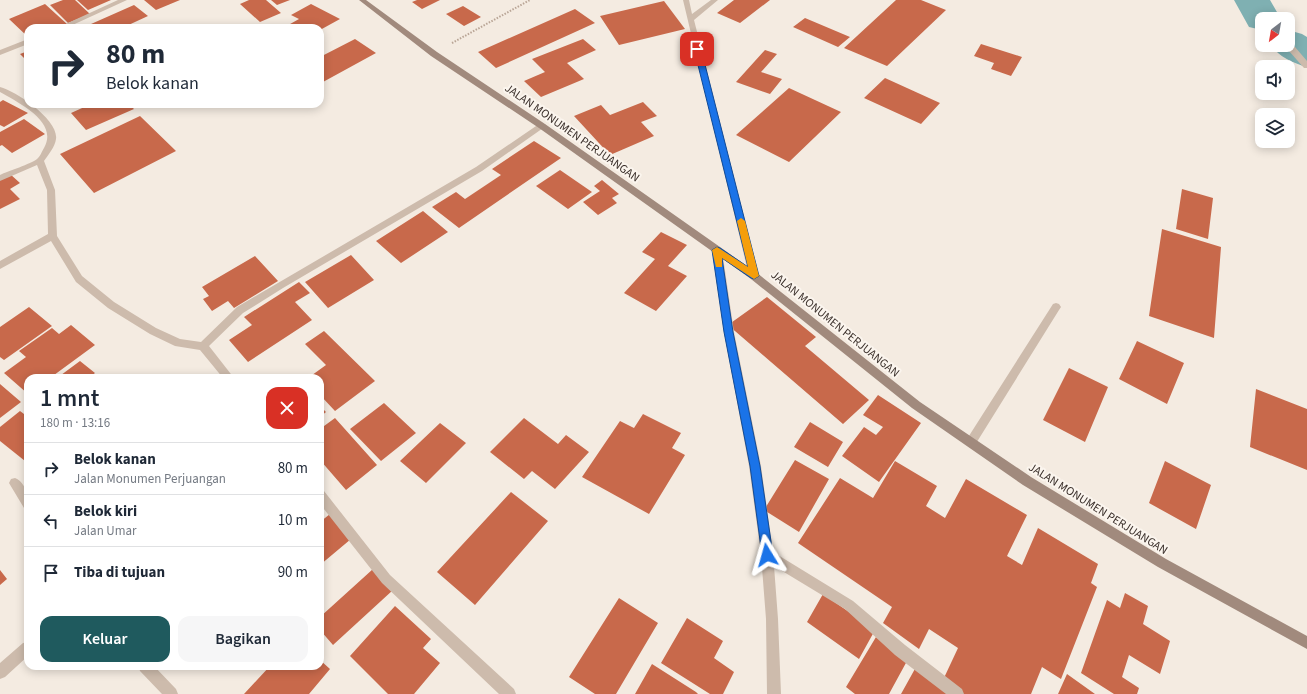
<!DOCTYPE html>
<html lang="id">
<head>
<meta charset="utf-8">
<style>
  :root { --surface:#fff; --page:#f6f6f7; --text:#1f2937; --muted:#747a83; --line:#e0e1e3; --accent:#1f5a5e }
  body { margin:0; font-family:"Source Sans 3",sans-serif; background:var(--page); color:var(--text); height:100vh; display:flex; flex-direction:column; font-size:15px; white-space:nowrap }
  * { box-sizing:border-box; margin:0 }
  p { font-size:13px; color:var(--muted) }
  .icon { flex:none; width:22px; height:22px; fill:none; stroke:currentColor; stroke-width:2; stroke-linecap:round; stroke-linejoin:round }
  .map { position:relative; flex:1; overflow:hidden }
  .side { position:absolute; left:24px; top:374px; width:300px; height:296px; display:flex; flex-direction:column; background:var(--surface); border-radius:12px; box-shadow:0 2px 10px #0003 }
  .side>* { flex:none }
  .guide { position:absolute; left:24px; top:24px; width:300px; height:84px; border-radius:12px; box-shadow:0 2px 10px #0003; background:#fff; color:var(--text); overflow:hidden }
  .needle { width:26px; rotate:211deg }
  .buttons { position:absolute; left:1255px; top:12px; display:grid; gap:8px }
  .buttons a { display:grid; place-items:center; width:40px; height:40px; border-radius:8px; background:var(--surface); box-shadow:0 2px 10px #0003; font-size:20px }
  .pin { position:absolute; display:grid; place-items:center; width:34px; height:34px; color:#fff; margin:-17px; border-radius:8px; box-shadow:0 2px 6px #0006 }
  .me { position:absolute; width:44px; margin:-22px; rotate:352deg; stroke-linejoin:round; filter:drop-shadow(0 0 3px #0008) }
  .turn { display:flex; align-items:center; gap:14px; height:84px; padding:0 16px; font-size:18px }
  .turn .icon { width:52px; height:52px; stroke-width:2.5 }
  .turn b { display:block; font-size:28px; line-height:34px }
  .round { display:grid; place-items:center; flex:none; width:42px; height:42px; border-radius:12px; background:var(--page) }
  .head { display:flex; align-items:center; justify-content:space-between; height:68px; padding:0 16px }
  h1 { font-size:24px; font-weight:600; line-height:30px }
  .cta { display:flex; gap:8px; margin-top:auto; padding:8px 16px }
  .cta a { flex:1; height:46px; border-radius:12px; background:var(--accent); color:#fff; font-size:16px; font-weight:600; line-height:46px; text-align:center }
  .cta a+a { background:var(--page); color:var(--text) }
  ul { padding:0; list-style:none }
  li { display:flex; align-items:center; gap:12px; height:52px; padding:0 16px; border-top:1px solid var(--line) }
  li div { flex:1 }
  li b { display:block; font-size:15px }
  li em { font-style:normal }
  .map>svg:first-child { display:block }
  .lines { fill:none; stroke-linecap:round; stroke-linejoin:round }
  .river { fill:#7fb0b2; fill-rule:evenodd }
  .building { fill:#c8694b }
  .path { stroke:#b9a596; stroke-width:2; stroke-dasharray:1.5 1.5; stroke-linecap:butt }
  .street { fill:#cdbbac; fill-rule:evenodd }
  .secondary { fill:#a18a7d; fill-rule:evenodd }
  .route { fill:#1a73e8; stroke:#114b97 }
  .slow { fill:#f59e0b }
  .labels { text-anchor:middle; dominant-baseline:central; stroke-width:4; stroke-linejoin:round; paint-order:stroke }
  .street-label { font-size:12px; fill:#3b302b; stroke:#fbf5ee }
</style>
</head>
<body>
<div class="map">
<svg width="1307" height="694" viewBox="0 0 1307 694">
  <rect width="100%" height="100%" fill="#f4ebe1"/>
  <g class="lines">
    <path class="river" d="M 1234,0 L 1270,0 L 1281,19 L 1262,19 L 1262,30 L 1249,27 Z
      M 1288,30 L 1302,34 L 1307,37 L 1307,67 C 1293,63 1279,57 1271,45 L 1288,45 Z"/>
  </g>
  <path class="building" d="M 63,0 L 75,0 L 90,14 L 68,23 L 50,5 Z
    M 77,0 L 111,0 L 88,10 Z
    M 144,0 L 180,0 L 156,10 Z
    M 249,0 L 266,0 L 281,13 L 260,22 L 240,4 Z
    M 271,0 L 290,0 L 277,5 Z
    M 417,0 L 440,0 L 422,9 L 412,2 Z
    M 734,0 L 770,0 L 740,23 L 717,13 Z
    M 896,0 L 921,0 L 946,10 L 887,66 L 844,48 Z
    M 664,1 L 685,29 L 619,45 L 600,16 Z
    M 45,4 L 67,24 L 57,28 L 28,28 L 28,37 L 9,19 Z
    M 311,4 L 340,19 L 320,30 L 320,28 L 283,28 L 299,19 L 291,15 Z
    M 134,5 L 148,16 L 122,28 L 82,28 Z
    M 463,6 L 481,17 L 464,26 L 446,14 Z
    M 575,9 L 595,23 L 496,68 L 478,52 Z
    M 805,18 L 850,37 L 838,47 L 793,27 Z
    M 355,39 L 376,53 L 323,82 L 320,79 L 320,57 Z
    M 583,39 L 596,50 L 567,63 L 584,79 L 541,97 L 524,81 L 545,72 L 532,59 Z
    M 981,44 L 1022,57 L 1011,76 L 991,69 L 994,63 L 974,56 Z
    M 765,50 L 777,54 L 761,72 L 782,79 L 770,94 L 736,82 Z
    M 28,51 L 28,62 L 20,54 Z
    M 885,78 L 940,103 L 921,124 L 864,98 Z
    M 789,88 L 841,112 L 789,162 L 736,135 Z
    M 3,100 L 28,113 L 4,127 L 0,125 L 0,102 Z
    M 643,102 L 657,116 L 641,122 L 654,136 L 610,155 L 574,116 L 601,105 L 610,115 Z
    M 91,104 L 129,104 L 134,109 L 86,130 L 71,113 Z
    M 140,116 L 176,151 L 94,193 L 60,154 Z
    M 24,119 L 45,134 L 12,153 L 2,145 L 0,146 L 0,132 Z
    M 534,141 L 561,158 L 459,228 L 432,207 L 456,192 L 465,199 L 501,175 L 492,169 Z
    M 560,170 L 592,192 L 568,209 L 536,186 Z
    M 10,174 L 20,183 L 10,189 L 20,199 L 0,209 L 0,179 Z
    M 602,180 L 619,194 L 612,198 L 617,203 L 598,215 L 583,202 L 600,191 L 594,186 Z
    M 1182,189 L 1213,198 L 1208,239 L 1176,229 Z
    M 423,211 L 448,232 L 401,263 L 376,241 Z
    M 1162,229 L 1221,247 L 1214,338 L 1149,316 Z
    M 661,232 L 687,245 L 668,266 L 687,276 L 656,311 L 624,293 L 655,259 L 642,252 Z
    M 351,255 L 374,280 L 328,308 L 305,282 Z
    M 255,256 L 278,281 L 234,308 L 228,301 L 212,311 L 203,299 L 209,296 L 202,287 Z
    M 299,282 L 310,293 L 295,302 L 312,320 L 248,362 L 229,340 L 252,325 L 244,317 Z
    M 767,297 L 816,337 L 805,346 L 869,400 L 843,424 L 728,325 Z
    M 29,307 L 52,326 L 4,360 L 0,357 L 0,327 Z
    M 71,325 L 95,345 L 50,378 L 28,378 L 28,394 L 4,373 L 26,357 L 19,351 L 52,328 L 59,334 Z
    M 324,331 L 375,381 L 335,411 L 320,395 L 320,378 L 308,378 L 326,365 L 305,344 Z
    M 1137,341 L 1184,363 L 1167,404 L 1119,379 Z
    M 80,361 L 95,373 L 89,378 L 57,378 Z
    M 1069,368 L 1108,387 L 1085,442 L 1043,420 Z
    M 0,384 L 21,402 L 0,418 Z
    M 1256,389 L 1307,409 L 1307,470 L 1250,447 Z
    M 878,395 L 921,423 L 879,482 L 842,456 L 864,427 L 876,435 L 883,427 L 863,415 Z
    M 384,403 L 416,433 L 381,461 L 350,429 Z
    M 320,406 L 326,412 L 320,417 Z
    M 20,411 L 28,417 L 28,459 L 25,461 L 0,441 L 0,427 Z
    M 643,414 L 681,433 L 672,448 L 685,455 L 649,514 L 582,477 L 620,421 L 634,428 Z
    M 335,418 L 377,465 L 346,490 L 320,460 L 320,429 Z
    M 524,418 L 558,444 L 566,435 L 589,452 L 555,489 L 532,471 L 524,479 L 490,452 Z
    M 810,422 L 843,442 L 828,467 L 794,447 Z
    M 440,423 L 466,443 L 426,483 L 400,461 Z
    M 795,460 L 829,479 L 799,532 L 764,510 Z
    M 895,461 L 937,486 L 926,506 L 945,518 L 966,479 L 1027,515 L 1007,556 L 1022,565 L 1038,528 L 1098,564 L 1091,583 L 1097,587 L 1061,679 L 1042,667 L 1031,694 L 963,694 L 943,680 L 958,648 L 929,629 L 919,649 L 883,623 L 892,607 L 798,543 L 840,478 L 873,498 Z
    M 1165,461 L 1211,485 L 1196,529 L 1149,503 Z
    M 511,492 L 548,521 L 475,605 L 437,572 Z
    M 330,514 L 351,539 L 320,565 L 320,522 Z
    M 373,569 L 393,590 L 333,645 L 320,630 L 320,617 Z
    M 0,570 L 7,579 L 0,585 Z
    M 1125,593 L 1148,606 L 1143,624 L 1170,641 L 1160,674 L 1129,655 L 1122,677 L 1139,688 L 1137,694 L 1114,694 L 1081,673 L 1107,600 L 1120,608 Z
    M 823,594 L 875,630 L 859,659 L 807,622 Z
    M 619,598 L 658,623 L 616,694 L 595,694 L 569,677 Z
    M 395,606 L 431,639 L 423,648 L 440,663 L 414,694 L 388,694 L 350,656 Z
    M 687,618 L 723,641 L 714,658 L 734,672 L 723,694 L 710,694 L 661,663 Z
    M 876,637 L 907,661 L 889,694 L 855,694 L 846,687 Z
    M 320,660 L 330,669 L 309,694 L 244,694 L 270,666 L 320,666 Z
    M 652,664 L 696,692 L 698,694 L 635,694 Z
    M 916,667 L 953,694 L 901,694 Z
    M 1067,674 L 1095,694 L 1058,694 Z"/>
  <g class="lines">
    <path class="path" d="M 452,43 L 530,0"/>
    <path class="street" d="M 118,0 L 127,0 L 66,28 L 57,28 Z
      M 683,0 L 689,0 L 692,14 L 711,0 L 718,0 L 694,20 L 759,276 L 754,280 L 749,276 Z
      M 28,39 L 28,44 L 0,55 L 0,50 Z
      M 1289,47 L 1295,47 L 1307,61 L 1307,68 L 1304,68 L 1289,51 Z
      M 0,87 C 16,91 59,120 56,139 C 55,147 48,155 44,161 L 55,190 L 57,236 L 82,276 L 114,302 L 156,328 L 180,339 L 201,342 L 237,307 L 476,167 L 539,124 L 545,124 L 546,126 L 482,171 L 283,288 L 243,313 L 209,346 L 234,378 L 223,378 L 200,350 L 175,346 L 150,334 L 108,308 L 76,282 L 51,241 L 0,269 L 0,261 L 48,234 L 47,190 L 37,165 L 0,181 L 0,175 C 8,171 31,164 37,159 C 40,157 42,151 44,148 C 59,122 19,103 0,92 Z
      M 717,247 L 722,250 L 734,332 L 761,466 L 773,552 L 853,601 L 905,645 L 962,689 L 964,694 L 946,694 L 895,655 L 845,609 L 774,566 L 778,619 L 781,694 L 767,694 L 766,619 L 761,555 L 749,466 L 724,332 L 712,250 Z
      M 1056,303 L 1059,304 L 1061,307 L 1059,310 L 975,445 L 971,447 L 967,445 L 966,442 L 967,439 L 1053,304 Z
      M 15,478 C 27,483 28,498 28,509 L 24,508 L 9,483 L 11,479 Z
      M 320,490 L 324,491 L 390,575 L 514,689 L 516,694 L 499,694 L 382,583 L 320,504 Z
      M 28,642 L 28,656 L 5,677 L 0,679 L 0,663 L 23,643 Z
      M 138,666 L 154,666 L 176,689 L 178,694 L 162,694 L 140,671 Z"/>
    <path class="secondary" d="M 359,0 L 366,0 L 437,52 L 545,124 L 757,273 L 920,402 L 1031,477 L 1166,559 L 1307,636 L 1307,649 L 1158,567 L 1023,485 L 912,408 L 751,279 L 539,128 L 431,56 Z"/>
  </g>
  <path class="route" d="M 697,47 L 701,49 L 759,276 L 754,279 L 751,278 L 722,258 L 733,332 L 760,466 L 773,555 L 771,558 L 767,560 L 763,558 L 762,555 L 750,466 L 724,332 L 712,250 L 717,247 L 720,248 L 748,267 L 694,49 Z"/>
  <path class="slow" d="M 741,218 L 745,221 L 759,276 L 754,279 L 722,258 L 722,267 L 716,267 L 712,250 L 717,247 L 748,267 L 737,221 Z"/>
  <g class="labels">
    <g class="street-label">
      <text transform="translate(572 133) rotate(35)">JALAN MONUMEN PERJUANGAN</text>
      <text transform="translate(835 324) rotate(39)">JALAN MONUMEN PERJUANGAN</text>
      <text transform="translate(1098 509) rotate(32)">JALAN MONUMEN PERJUANGAN</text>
    </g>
  </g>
</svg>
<div class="buttons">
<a><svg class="needle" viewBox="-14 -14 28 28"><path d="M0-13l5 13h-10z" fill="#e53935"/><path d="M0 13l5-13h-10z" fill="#747a83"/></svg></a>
<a><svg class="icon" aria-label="sound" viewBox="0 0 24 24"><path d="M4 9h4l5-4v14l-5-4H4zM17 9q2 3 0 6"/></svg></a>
<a><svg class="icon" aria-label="layers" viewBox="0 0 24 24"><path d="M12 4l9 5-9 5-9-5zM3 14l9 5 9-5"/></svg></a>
</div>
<div class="pin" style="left:697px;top:49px;background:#d93025"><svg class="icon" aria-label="arrive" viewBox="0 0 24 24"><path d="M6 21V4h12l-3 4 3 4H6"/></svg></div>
<svg class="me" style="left:767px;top:555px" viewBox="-20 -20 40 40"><path d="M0-17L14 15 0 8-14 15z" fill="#1a73e8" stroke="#fff" stroke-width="4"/></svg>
<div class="guide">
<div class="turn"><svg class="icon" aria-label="right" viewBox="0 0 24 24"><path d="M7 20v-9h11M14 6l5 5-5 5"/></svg><div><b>80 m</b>Belok kanan</div></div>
</div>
<section class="side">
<div class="head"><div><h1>1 mnt</h1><p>180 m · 13:16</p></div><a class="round" style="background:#d93025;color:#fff"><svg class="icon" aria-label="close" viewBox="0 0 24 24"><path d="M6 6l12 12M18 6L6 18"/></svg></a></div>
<ul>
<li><svg class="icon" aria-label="right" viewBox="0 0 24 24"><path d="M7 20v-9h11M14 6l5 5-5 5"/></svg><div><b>Belok kanan</b><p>Jalan Monumen Perjuangan</p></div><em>80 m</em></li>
<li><svg class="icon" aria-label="left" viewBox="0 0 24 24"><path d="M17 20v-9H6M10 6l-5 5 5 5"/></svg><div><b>Belok kiri</b><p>Jalan Umar</p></div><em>10 m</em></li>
<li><svg class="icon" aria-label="arrive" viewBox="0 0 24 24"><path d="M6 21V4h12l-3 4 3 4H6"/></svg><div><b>Tiba di tujuan</b></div><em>90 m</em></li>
</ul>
<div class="cta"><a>Keluar</a><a>Bagikan</a></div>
</section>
</div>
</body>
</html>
